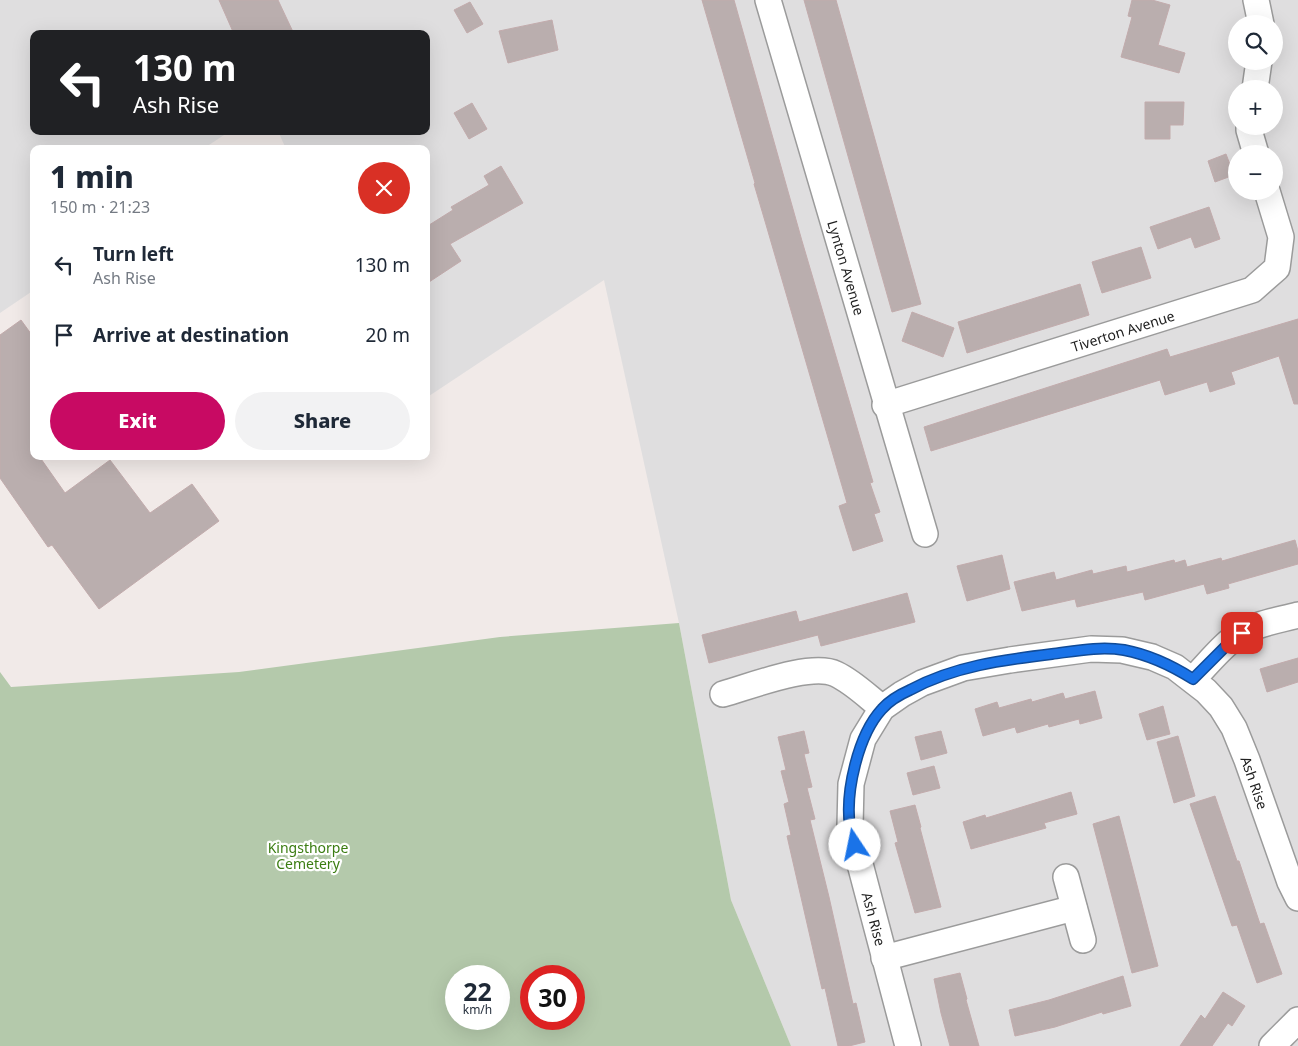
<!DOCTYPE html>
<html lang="en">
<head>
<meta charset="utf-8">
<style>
  :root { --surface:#fff; --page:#f2f2f3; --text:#1f2937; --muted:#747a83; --accent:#c80a63 }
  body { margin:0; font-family:"Noto Sans",sans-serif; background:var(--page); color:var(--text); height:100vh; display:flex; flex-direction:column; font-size:19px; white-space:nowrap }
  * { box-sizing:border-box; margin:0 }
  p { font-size:16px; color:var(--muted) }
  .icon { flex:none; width:28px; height:28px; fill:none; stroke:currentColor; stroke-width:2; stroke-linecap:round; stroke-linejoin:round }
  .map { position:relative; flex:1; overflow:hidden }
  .side { position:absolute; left:30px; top:145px; width:400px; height:315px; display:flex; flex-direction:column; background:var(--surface); border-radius:10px; box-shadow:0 5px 20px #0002 }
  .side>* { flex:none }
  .hud { position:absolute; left:30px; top:30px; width:400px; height:105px; border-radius:10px; box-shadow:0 5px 20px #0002; background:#202124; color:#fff; overflow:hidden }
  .buttons { position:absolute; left:1228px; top:15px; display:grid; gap:10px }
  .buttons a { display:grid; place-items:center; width:55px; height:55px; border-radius:50%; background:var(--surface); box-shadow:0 5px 20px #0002; font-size:25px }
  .speed { position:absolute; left:445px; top:965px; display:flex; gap:10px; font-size:25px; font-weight:700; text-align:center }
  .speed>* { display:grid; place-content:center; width:65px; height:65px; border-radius:50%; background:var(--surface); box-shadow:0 5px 20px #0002; line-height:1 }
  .speed small { font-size:12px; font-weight:400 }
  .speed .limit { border:8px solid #d22; background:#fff; color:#111 }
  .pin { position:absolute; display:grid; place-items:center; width:42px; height:42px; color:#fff; margin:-21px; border-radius:10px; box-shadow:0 2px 8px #0006 }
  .me { position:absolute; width:55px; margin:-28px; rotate:349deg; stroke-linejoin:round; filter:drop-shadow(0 0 4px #0008) }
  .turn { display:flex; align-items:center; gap:18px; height:105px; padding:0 20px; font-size:22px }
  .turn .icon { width:65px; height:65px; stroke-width:2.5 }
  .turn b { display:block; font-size:35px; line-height:42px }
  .round { display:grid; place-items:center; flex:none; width:52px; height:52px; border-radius:26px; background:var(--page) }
  .headline { display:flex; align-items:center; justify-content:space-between; height:85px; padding:0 20px }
  h1 { font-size:30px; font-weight:800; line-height:38px }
  .primary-button { display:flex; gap:10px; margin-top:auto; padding:10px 20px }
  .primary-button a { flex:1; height:58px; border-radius:30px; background:var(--accent); color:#fff; font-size:20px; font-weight:800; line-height:58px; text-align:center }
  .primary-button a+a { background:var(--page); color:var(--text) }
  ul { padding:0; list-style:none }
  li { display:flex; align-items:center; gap:15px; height:70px; padding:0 20px }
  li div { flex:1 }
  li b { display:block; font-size:19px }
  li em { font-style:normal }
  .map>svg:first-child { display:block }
  .residential { fill:#dfdedf; fill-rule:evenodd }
  .cemetery { fill:#b4c9ab; fill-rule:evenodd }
  .building { fill:#baaeae; stroke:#c2abac }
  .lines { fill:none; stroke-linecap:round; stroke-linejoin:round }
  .street-casing { stroke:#9b9b9b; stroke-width:28 }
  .street { stroke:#fff; stroke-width:25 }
  .route-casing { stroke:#114b97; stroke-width:12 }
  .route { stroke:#1a73e8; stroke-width:9 }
  .labels { text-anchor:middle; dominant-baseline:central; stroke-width:4.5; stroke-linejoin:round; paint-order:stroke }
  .street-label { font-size:14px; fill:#212121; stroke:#fff }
  .park-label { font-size:14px; fill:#3b7d12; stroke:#fff }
</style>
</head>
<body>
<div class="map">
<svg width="1298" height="1046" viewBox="0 0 1298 1046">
  <rect width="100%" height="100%" fill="#f1eae8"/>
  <path class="residential" d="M 0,0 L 1298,0 L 1298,1046 L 791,1046 L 731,900 L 679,623 L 604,280 L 426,398 L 426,149 L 286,149 L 278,131 L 426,131 L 426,34 L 34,34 L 34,131 L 230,131 L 209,145 L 210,149 L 34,149 L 34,290 L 0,313 ZM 1236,24 L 1274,24 L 1274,61 L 1236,61 ZM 1236,89 L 1274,89 L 1274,126 L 1236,126 ZM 1236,154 L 1274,154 L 1274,191 L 1236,191 Z"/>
  <path class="cemetery" d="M 679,623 L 731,900 L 791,1046 L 0,1046 L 0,672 L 11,687 L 239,672 L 500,637 ZM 456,976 L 499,976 L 499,1019 L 456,1019 ZM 531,976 L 574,976 L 574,1019 L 531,1019 Z"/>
  <path class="building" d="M 219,0 L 278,0 L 294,34 L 234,34 Z
    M 702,0 L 734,0 L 802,241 L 873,482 L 870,483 L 880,512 L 874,514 L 883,541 L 853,551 L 839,506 L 847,503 L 767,228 L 754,184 L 755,183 Z
    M 804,0 L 836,0 L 921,304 L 892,312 Z
    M 1132,0 L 1152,0 L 1170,5 L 1158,45 L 1185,53 L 1179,73 L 1121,57 L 1132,17 L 1128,16 Z
    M 470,2 L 483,24 L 467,33 L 454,10 Z
    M 552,20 L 558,50 L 508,63 L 499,31 Z
    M 1145,102 L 1184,102 L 1183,125 L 1170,125 L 1170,139 L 1145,139 Z
    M 472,103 L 487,129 L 469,139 L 454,113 Z
    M 1226,154 L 1234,175 L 1215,182 L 1208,161 Z
    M 501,166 L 523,203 L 450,244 L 461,261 L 426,284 L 426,227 L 453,210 L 451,207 L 489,185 L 484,176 Z
    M 1209,207 L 1220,239 L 1195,248 L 1191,237 L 1158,249 L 1150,227 Z
    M 1141,247 L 1151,278 L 1102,293 L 1092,262 Z
    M 1080,284 L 1089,315 L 967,353 L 958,322 Z
    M 912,312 L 954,328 L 943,357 L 902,341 Z
    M 1298,319 L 1298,404 L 1294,404 L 1279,356 L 1231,372 L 1235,384 L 1210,392 L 1207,382 L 1165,395 L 1160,380 L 931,451 L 924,427 L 1167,349 L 1170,357 Z
    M 21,320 L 34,338 L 34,456 L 39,456 L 65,493 L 110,460 L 150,513 L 192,484 L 219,521 L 99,609 L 52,545 L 48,547 L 0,478 L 0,335 Z
    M 1295,540 L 1298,551 L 1298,564 L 1228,584 L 1229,588 L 1207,594 L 1204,584 L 1145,600 L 1143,592 L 1077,607 L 1075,599 L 1022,611 L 1014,582 L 1054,572 L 1056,580 L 1092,570 L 1093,574 L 1126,566 L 1127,572 L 1174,560 L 1175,563 L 1185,560 L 1187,567 L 1221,558 L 1222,561 Z
    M 1002,555 L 1010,589 L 967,601 L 957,566 Z
    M 907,593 L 915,622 L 821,646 L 818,635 L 709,663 L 702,635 L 796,611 L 799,622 Z
    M 1298,658 L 1298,682 L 1267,692 L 1260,669 Z
    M 1095,691 L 1102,718 L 1080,724 L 1079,719 L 1049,727 L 1048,724 L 1017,733 L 1015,727 L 983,736 L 975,709 L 997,702 L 999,708 L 1031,699 L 1032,702 L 1063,693 L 1065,699 Z
    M 1163,706 L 1170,734 L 1147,740 L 1139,714 Z
    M 804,731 L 809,753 L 804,754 L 812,787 L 807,788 L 815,819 L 810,820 L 829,897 L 853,1004 L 856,1003 L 865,1042 L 849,1046 L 838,1046 L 825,988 L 822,989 L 787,836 L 791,835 L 784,804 L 789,802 L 781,771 L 786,770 L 778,737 Z
    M 941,731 L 947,753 L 921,760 L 915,737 Z
    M 1178,736 L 1195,796 L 1174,803 L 1157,742 Z
    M 934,766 L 940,788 L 913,795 L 907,773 Z
    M 1071,792 L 1077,814 L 1044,823 L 1046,828 L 971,849 L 963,822 L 985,815 L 986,818 Z
    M 1215,796 L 1237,861 L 1239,861 L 1260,924 L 1264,923 L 1282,974 L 1257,983 L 1237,925 L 1232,926 L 1190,804 Z
    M 915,805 L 921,827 L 920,828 L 941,907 L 915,913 L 895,843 L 898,842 L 890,811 Z
    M 1119,816 L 1158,966 L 1132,973 L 1093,824 Z
    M 960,973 L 967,999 L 966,1000 L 979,1046 L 950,1046 L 941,1013 L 934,979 Z
    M 1123,976 L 1131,1006 L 1103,1014 L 1102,1012 L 1055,1027 L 1015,1036 L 1009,1010 L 1049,1000 Z
    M 1223,992 L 1245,1006 L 1232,1026 L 1228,1023 L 1212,1046 L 1180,1046 L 1201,1015 L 1205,1019 Z"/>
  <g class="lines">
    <g class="street-casing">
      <g id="street">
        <path id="s1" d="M 768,0 L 925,534"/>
        <path d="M 1256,0 L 1261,24"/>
        <path d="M 1255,89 L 1259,61"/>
        <path d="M 1249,126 L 1249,130 L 1256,154"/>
        <path id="s2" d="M 885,405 L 1252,290 L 1277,268 L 1281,237 L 1267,191"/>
        <path d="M 1193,679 C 1208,664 1223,644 1241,633 C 1258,623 1280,620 1298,615"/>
        <path d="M 723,694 C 749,687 811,662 836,674 C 853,682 867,696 882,708"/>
        <path d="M 1066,877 L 1083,940"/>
        <path d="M 884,958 L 1074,908"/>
        <path id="s3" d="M 908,1046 L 850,826 L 851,784 L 863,739 L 882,708 L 902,694 L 922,683 L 963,668 L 1010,660 L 1091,649 L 1122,650 L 1152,657 L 1175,667 L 1206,691 L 1221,707 L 1234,728 L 1247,760 L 1290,882 L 1298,898"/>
        <path d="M 1272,1046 L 1298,1020"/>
      </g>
    </g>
    <use href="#street" class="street"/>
  </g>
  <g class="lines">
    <g class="route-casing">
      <path id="route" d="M 855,845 C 853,839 851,833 850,827 C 845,792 858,735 882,709 C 889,701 901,694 910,690 C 954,666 1003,660 1052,654 C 1075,651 1100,646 1124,650 C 1150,655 1171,665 1193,679 L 1228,644 L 1242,633"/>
    </g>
    <use href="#route" class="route"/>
  </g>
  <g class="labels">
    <g class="street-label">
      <text stroke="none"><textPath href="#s1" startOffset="279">Lynton Avenue</textPath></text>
      <text stroke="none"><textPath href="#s2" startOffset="249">Tiverton Avenue</textPath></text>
      <text stroke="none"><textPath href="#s3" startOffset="804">Ash Rise</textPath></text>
      <text transform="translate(874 919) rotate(75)">Ash Rise</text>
    </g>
    <g class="park-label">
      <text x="308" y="847">Kingsthorpe<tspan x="308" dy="16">Cemetery</tspan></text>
    </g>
  </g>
</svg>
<div class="buttons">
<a><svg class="icon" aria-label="search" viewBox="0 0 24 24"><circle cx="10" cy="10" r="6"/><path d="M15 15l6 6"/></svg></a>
<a>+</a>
<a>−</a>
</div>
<div class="speed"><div>22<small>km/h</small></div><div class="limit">30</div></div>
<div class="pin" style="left:1242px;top:633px;background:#d93025"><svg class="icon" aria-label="arrive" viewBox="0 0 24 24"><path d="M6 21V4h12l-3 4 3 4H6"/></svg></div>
<svg class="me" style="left:855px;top:845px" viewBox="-20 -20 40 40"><circle r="19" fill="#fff"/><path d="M0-13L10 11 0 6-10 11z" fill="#1a73e8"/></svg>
<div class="hud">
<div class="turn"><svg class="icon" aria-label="left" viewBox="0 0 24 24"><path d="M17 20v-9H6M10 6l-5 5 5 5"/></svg><div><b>130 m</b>Ash Rise</div></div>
</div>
<section class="side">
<div class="headline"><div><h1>1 min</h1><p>150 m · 21:23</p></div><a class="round" style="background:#d93025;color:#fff"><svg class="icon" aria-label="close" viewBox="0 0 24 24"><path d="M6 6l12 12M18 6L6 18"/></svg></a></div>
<ul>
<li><svg class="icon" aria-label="left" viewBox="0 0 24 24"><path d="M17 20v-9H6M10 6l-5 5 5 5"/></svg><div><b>Turn left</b><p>Ash Rise</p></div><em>130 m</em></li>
<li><svg class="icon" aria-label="arrive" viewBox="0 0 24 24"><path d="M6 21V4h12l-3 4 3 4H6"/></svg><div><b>Arrive at destination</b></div><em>20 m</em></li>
</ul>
<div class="primary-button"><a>Exit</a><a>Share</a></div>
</section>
</div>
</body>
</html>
